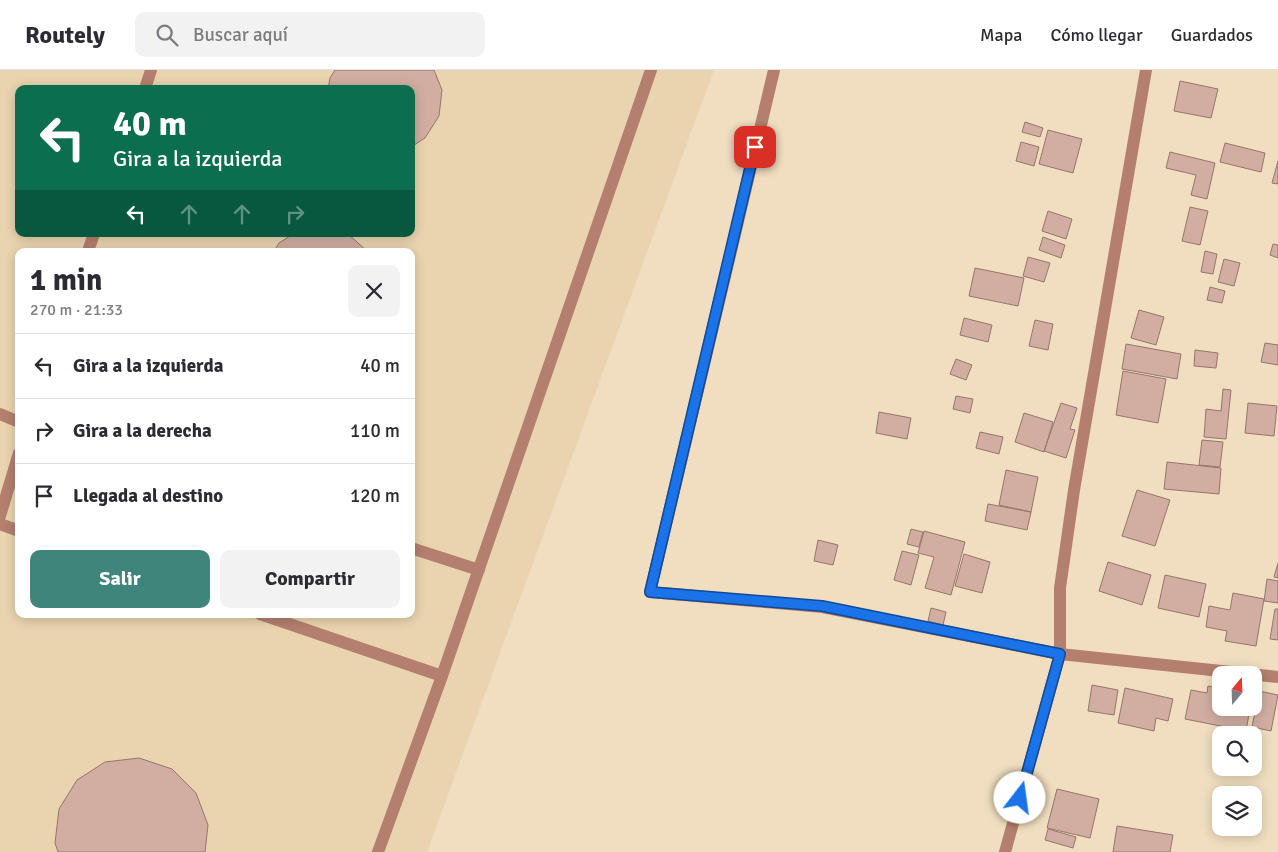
<!DOCTYPE html>
<html lang="es">
<head>
<meta charset="utf-8">
<style>
  :root { --surface:#fff; --page:#f2f2f3; --text:#2b2b33; --muted:#7c7c81; --line:#e1e1e2; --accent:#40857b }
  body { margin:0; font-family:Signika,sans-serif; background:var(--page); color:var(--text); height:100vh; display:flex; flex-direction:column; font-size:19px; white-space:nowrap }
  * { box-sizing:border-box; margin:0 }
  p { font-size:16px; color:var(--muted) }
  .icon { flex:none; width:28px; height:28px; fill:none; stroke:currentColor; stroke-width:2; stroke-linecap:round; stroke-linejoin:round }
  .map { position:relative; flex:1; overflow:hidden }
  .details { position:absolute; left:15px; top:178px; width:400px; height:370px; display:flex; flex-direction:column; background:var(--surface); border-radius:10px; box-shadow:0 2px 12px #0003 }
  .details>* { flex:none }
  .banner { position:absolute; left:15px; top:15px; width:400px; height:152px; border-radius:10px; box-shadow:0 2px 12px #0003; background:#0b6e4f; color:#fff; overflow:hidden }
  .needle { width:32px; rotate:19deg }
  .controls { position:absolute; left:1212px; top:596px; display:grid; gap:10px }
  .controls a { display:grid; place-items:center; width:50px; height:50px; border-radius:10px; background:var(--surface); box-shadow:0 2px 12px #0003; font-size:25px }
  .pin { position:absolute; display:grid; place-items:center; width:42px; height:42px; color:#fff; margin:-21px; border-radius:10px; box-shadow:0 2px 8px #0006 }
  .me { position:absolute; width:55px; margin:-28px; rotate:15deg; stroke-linejoin:round; filter:drop-shadow(0 0 4px #0008) }
  .turn { display:flex; align-items:center; gap:18px; height:105px; padding:0 15px; font-size:22px }
  .turn .icon { width:65px; height:65px; stroke-width:2.5 }
  .turn b { display:block; font-size:35px; line-height:42px }
  .lanes { display:flex; align-items:center; height:48px; padding:0 15px; background:#0003; justify-content:center; gap:25px; direction:ltr }
  .lanes .off { opacity:.35 }
  .round { display:grid; place-items:center; flex:none; width:52px; height:52px; border-radius:10px; background:var(--page) }
  .overview { display:flex; align-items:center; justify-content:space-between; height:85px; padding:0 15px }
  h1 { font-size:30px; font-weight:700; line-height:38px }
  .cta { display:flex; gap:10px; margin-top:auto; padding:10px 15px }
  .cta a { flex:1; height:58px; border-radius:10px; background:var(--accent); color:#fff; font-size:20px; font-weight:700; line-height:58px; text-align:center }
  .cta a+a { background:var(--page); color:var(--text) }
  ul { padding:0; list-style:none }
  li { display:flex; align-items:center; gap:15px; height:65px; padding:0 15px; border-top:1px solid var(--line) }
  li div { flex:1 }
  li b { display:block; font-size:19px }
  li em { font-style:normal }
  header { display:flex; align-items:center; gap:30px; box-sizing:border-box; height:70px; padding:0 25px; background:var(--surface); border-bottom:1px solid var(--line) }
  header strong { font-size:24px }
  nav { display:flex; gap:28px; margin-inline-start:auto; font-size:18px }
  .search { width:350px; height:45px; background:var(--page); display:flex; align-items:center; gap:12px; box-sizing:border-box; padding:0 18px; border-radius:10px; color:var(--muted); font-size:19px }
  .map>svg:first-child { display:block }
  .built { fill:#ead4af; fill-rule:evenodd }
  .building { fill:#d1aea1; stroke:#96766a }
  .lines { fill:none; stroke-linecap:round; stroke-linejoin:round }
  .minor { stroke:#b47f6f; stroke-width:12 }
  .route-casing { stroke:#114b97; stroke-width:12 }
  .route { stroke:#1a73e8; stroke-width:9 }
</style>
</head>
<body>
<header>
<strong>Routely</strong>
<div class="search"><svg class="icon" aria-label="search" viewBox="0 0 24 24"><circle cx="10" cy="10" r="6"/><path d="M15 15l6 6"/></svg>Buscar aquí</div>
<nav><a>Mapa</a><a>Cómo llegar</a><a>Guardados</a></nav>
</header>
<div class="map">
<svg width="1278" height="782" viewBox="0 0 1278 782">
  <rect width="100%" height="100%" fill="#f1dec0"/>
  <path class="built" d="M 0,0 L 714,0 L 427,782 L 0,782 ZM 19,19 L 411,19 L 411,164 L 19,164 ZM 19,181 L 411,181 L 411,544 L 19,544 Z"/>
  <path class="building" d="M 335,0 L 434,0 L 442,20 L 439,46 L 425,68 L 411,77 L 411,19 L 328,19 L 330,8 Z
    M 1180,11 L 1218,19 L 1211,48 L 1174,41 Z
    M 1025,52 L 1043,58 L 1040,67 L 1022,62 Z
    M 1048,60 L 1082,69 L 1073,103 L 1039,94 Z
    M 1021,72 L 1039,77 L 1034,96 L 1016,91 Z
    M 1225,73 L 1265,83 L 1261,102 L 1220,92 Z
    M 1170,82 L 1215,93 L 1207,129 L 1191,125 L 1196,105 L 1166,98 Z
    M 1278,91 L 1278,114 L 1272,113 Z
    M 1190,137 L 1208,141 L 1200,175 L 1182,171 Z
    M 1048,141 L 1072,149 L 1066,169 L 1042,161 Z
    M 293,164 L 348,164 L 367,181 L 274,181 L 279,173 Z
    M 1043,167 L 1065,175 L 1061,188 L 1039,180 Z
    M 1273,174 L 1278,175 L 1278,188 L 1270,185 Z
    M 1205,181 L 1217,184 L 1213,204 L 1201,202 Z
    M 1028,187 L 1050,193 L 1044,212 L 1023,206 Z
    M 1224,189 L 1240,193 L 1234,216 L 1218,212 Z
    M 975,198 L 1024,208 L 1018,236 L 969,226 Z
    M 1210,217 L 1225,221 L 1222,233 L 1207,230 Z
    M 1139,240 L 1164,247 L 1156,275 L 1131,268 Z
    M 964,248 L 992,255 L 988,272 L 960,265 Z
    M 1035,250 L 1053,254 L 1048,280 L 1029,276 Z
    M 1265,273 L 1278,275 L 1278,295 L 1261,292 Z
    M 1126,274 L 1181,284 L 1177,309 L 1122,299 Z
    M 1195,280 L 1218,283 L 1216,298 L 1194,296 Z
    M 956,289 L 972,295 L 966,310 L 950,304 Z
    M 1123,301 L 1166,309 L 1158,353 L 1116,345 Z
    M 1223,319 L 1231,320 L 1226,369 L 1204,367 L 1206,339 L 1221,341 Z
    M 956,326 L 973,329 L 970,343 L 953,339 Z
    M 1061,333 L 1077,338 L 1070,359 L 1075,360 L 1066,388 L 1044,381 Z
    M 1248,333 L 1277,336 L 1274,366 L 1245,363 Z
    M 879,342 L 911,348 L 907,369 L 876,363 Z
    M 1024,343 L 1053,352 L 1044,382 L 1015,372 Z
    M 980,362 L 1003,367 L 999,384 L 976,378 Z
    M 1202,370 L 1223,372 L 1220,397 L 1199,395 Z
    M 1167,392 L 1221,398 L 1219,424 L 1164,419 Z
    M 1006,400 L 1038,407 L 1031,442 L 999,435 Z
    M 1137,420 L 1170,430 L 1155,476 L 1122,466 Z
    M 988,434 L 1031,442 L 1027,460 L 985,451 Z
    M 911,459 L 923,462 L 919,477 L 907,474 Z
    M 924,461 L 965,472 L 951,525 L 925,518 L 934,487 L 918,483 Z
    M 818,470 L 838,475 L 833,495 L 814,491 Z
    M 902,481 L 919,485 L 911,515 L 894,510 Z
    M 964,484 L 990,492 L 982,523 L 955,516 Z
    M 1108,492 L 1151,505 L 1142,535 L 1099,521 Z
    M 1278,493 L 1278,508 L 1274,507 Z
    M 1165,505 L 1206,514 L 1199,547 L 1158,538 Z
    M 1267,509 L 1278,511 L 1278,533 L 1264,531 Z
    M 1233,523 L 1264,529 L 1256,576 L 1225,571 L 1227,561 L 1206,557 L 1209,536 L 1230,540 Z
    M 931,538 L 946,542 L 943,555 L 928,551 Z
    M 1275,539 L 1278,539 L 1278,570 L 1270,569 Z
    M 1092,615 L 1118,620 L 1114,645 L 1088,641 Z
    M 1208,616 L 1220,618 L 1218,626 L 1221,626 L 1221,638 L 1250,638 L 1246,661 L 1185,649 L 1191,620 L 1207,623 Z
    M 1125,618 L 1173,629 L 1168,651 L 1156,648 L 1154,661 L 1118,653 Z
    M 1259,621 L 1278,625 L 1271,661 L 1252,657 Z
    M 139,688 L 172,699 L 196,723 L 208,755 L 205,782 L 58,782 L 55,773 L 59,739 L 77,710 L 105,692 Z
    M 1057,719 L 1099,729 L 1090,768 L 1047,758 Z
    M 1117,756 L 1173,765 L 1170,782 L 1113,782 Z
    M 1048,759 L 1076,767 L 1073,778 L 1045,770 Z"/>
  <g class="lines">
    <path class="minor" d="M 774,0 L 650,522 L 822,537 L 1060,584 L 1278,607
      M 145,19 L 151,0
      M 88,181 L 94,164
      M 0,344 L 19,352
      M 0,446 L 19,383
      M 0,454 L 19,461
      M 411,478 L 479,500
      M 260,544 L 442,606
      M 378,782 L 442,606 L 651,0
      M 1005,782 L 1060,584 L 1060,518 L 1074,420 L 1146,0"/>
  </g>
  <g class="lines">
    <g class="route-casing">
      <path id="route" d="M 755,77 L 650,522 L 822,536 L 1060,584 L 1020,728"/>
    </g>
    <use href="#route" class="route"/>
  </g>
</svg>
<div class="controls">
<a><svg class="needle" viewBox="-14 -14 28 28"><path d="M0-13l5 13h-10z" fill="#e53935"/><path d="M0 13l5-13h-10z" fill="#7c7c81"/></svg></a>
<a><svg class="icon" aria-label="search" viewBox="0 0 24 24"><circle cx="10" cy="10" r="6"/><path d="M15 15l6 6"/></svg></a>
<a><svg class="icon" aria-label="layers" viewBox="0 0 24 24"><path d="M12 4l9 5-9 5-9-5zM3 14l9 5 9-5"/></svg></a>
</div>
<div class="pin" style="left:755px;top:77px;background:#d93025"><svg class="icon" aria-label="arrive" viewBox="0 0 24 24"><path d="M6 21V4h12l-3 4 3 4H6"/></svg></div>
<svg class="me" style="left:1020px;top:728px" viewBox="-20 -20 40 40"><circle r="19" fill="#fff"/><path d="M0-13L10 11 0 6-10 11z" fill="#1a73e8"/></svg>
<div class="banner">
<div class="turn"><svg class="icon" aria-label="left" viewBox="0 0 24 24"><path d="M17 20v-9H6M10 6l-5 5 5 5"/></svg><div><b>40 m</b>Gira a la izquierda</div></div>
<div class="lanes"><svg class="icon" aria-label="left" viewBox="0 0 24 24"><path d="M17 20v-9H6M10 6l-5 5 5 5"/></svg><svg class="icon off" aria-label="ahead" viewBox="0 0 24 24"><path d="M12 20V5M6 11l6-6 6 6"/></svg><svg class="icon off" aria-label="ahead" viewBox="0 0 24 24"><path d="M12 20V5M6 11l6-6 6 6"/></svg><svg class="icon off" aria-label="right" viewBox="0 0 24 24"><path d="M7 20v-9h11M14 6l5 5-5 5"/></svg></div>
</div>
<section class="details">
<div class="overview"><div><h1>1 min</h1><p>270 m · 21:33</p></div><a class="round"><svg class="icon" aria-label="close" viewBox="0 0 24 24"><path d="M6 6l12 12M18 6L6 18"/></svg></a></div>
<ul>
<li><svg class="icon" aria-label="left" viewBox="0 0 24 24"><path d="M17 20v-9H6M10 6l-5 5 5 5"/></svg><div><b>Gira a la izquierda</b></div><em>40 m</em></li>
<li><svg class="icon" aria-label="right" viewBox="0 0 24 24"><path d="M7 20v-9h11M14 6l5 5-5 5"/></svg><div><b>Gira a la derecha</b></div><em>110 m</em></li>
<li><svg class="icon" aria-label="arrive" viewBox="0 0 24 24"><path d="M6 21V4h12l-3 4 3 4H6"/></svg><div><b>Llegada al destino</b></div><em>120 m</em></li>
</ul>
<div class="cta"><a>Salir</a><a>Compartir</a></div>
</section>
</div>
</body>
</html>
